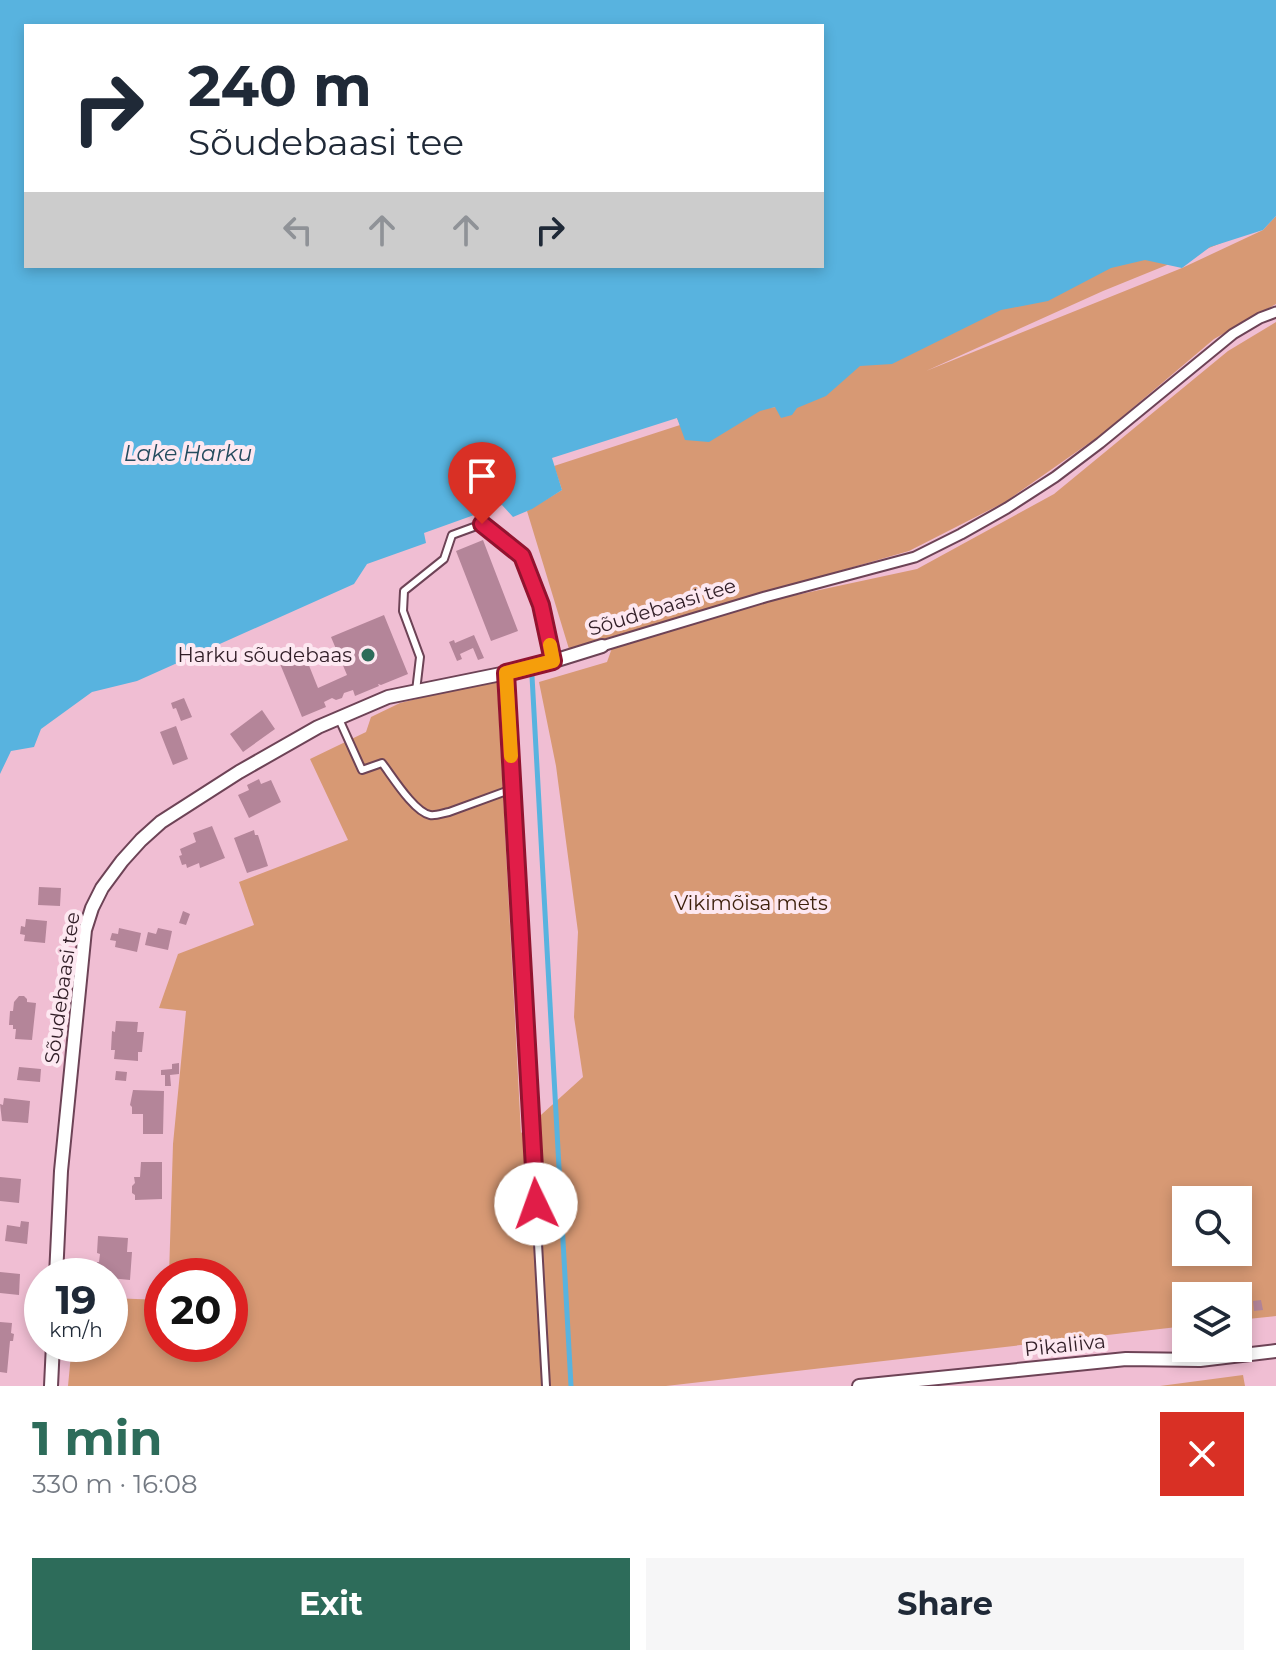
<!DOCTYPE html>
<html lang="en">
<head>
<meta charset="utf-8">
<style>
  :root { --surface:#fff; --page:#f6f6f7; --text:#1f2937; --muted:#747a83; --accent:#2d6c5a }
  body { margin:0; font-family:Montserrat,sans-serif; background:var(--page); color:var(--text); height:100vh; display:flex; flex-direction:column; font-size:30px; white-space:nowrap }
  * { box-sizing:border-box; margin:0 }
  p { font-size:26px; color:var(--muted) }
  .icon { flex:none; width:44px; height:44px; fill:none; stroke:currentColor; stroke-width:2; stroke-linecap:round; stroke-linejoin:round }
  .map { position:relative; height:1386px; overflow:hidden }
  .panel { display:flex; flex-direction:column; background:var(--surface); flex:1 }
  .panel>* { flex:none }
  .hud { position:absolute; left:24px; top:24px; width:800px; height:244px; border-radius:0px; box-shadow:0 4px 12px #0003; background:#fff; color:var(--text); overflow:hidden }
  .fabs { position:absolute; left:1172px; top:1186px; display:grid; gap:16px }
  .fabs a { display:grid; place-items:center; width:80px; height:80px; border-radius:0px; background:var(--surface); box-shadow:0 4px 12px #0003; font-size:40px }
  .speed { position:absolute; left:24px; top:1258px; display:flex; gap:16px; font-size:40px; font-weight:700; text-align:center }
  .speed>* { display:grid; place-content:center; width:104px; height:104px; border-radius:50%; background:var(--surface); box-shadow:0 4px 12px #0003; line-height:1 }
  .speed small { font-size:20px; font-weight:400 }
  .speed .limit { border:12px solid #d22; background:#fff; color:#111 }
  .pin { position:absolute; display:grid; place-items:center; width:68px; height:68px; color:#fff; margin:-82px -34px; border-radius:50% 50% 50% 0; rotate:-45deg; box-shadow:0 0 8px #0007 }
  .pin .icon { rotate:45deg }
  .me { position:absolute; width:88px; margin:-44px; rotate:357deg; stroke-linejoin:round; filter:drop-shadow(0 0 6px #0008) }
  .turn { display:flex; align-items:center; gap:28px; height:168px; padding:0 32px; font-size:36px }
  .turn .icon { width:104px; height:104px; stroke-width:2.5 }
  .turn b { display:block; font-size:56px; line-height:68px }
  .lanes { display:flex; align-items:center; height:76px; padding:0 32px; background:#0003; justify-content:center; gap:40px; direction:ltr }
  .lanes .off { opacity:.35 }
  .round { display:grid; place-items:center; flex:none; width:84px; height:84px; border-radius:0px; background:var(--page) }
  .overview { display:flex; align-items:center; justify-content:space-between; height:136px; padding:0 32px }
  h1 { font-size:48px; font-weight:700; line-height:60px; color:var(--accent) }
  .primary-button { display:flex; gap:16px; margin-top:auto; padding:16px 32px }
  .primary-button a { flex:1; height:92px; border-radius:0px; background:var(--accent); color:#fff; font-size:32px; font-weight:700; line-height:92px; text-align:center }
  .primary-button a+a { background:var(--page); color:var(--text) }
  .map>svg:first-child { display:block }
  .green { fill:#d79974; fill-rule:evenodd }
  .water { fill:#58b3df; fill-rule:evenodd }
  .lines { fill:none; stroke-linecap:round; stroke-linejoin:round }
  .stream { stroke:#58b3df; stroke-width:5 }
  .building { fill:#b48599 }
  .service-casing { stroke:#6d4356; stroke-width:10 }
  .pedestrian-casing { stroke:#6d4356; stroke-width:13 }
  .minor-casing { stroke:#6d4356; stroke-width:16 }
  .service { stroke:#fff; stroke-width:6 }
  .pedestrian { stroke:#fff; stroke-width:9 }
  .minor { stroke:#fff; stroke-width:12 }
  .route-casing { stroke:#92132f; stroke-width:20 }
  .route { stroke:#e11d48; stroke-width:14 }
  .slow { stroke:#f59e0b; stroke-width:14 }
  .poi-dot { fill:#2d6c5a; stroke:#fde8f1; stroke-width:3 }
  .labels { text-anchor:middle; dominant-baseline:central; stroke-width:8; stroke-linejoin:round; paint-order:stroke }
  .street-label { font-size:20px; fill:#311e27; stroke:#fde8f1 }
  .poi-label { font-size:20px; fill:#311e27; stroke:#fde8f1; text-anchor:end }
  .park-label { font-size:20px; fill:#3e210d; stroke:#fde8f1 }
  .water-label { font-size:22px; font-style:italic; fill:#244b5e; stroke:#fde8f1 }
</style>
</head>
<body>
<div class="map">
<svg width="1276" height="1386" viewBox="0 0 1276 1386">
  <rect width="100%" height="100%" fill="#f0bed3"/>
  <path class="green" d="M 1276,216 L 1276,304 L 1214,339 L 1102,434 L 1005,502 L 909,551 L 569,649 L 527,511 L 562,490 L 554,466 L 680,425 L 677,418 L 776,407 L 782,418 L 793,338 L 1258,228 L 1103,291 L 926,371 L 1182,268 L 1263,230 Z
    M 1276,322 L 1276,1316 L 1238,1320 L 1238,1296 L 1186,1296 L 1186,1326 L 666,1386 L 68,1386 L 72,1344 L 110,1344 L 110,1298 L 162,1300 L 162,1344 L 230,1344 L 230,1276 L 169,1276 L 173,1144 L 186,1011 L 159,1008 L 178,954 L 254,925 L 239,882 L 348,840 L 310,759 L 366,732 L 371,717 L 400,703 L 470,686 L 497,681 L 521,1133 L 583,1077 L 574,1017 L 578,932 L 556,766 L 539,682 L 607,662 L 612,648 L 773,600 L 917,569 L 1054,494 L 1228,351 ZM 1186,1200 L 1238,1200 L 1238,1252 L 1186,1252 Z
    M 1243,1375 L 1245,1386 L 1160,1386 Z"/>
  <path class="water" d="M 0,0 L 1276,0 L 1276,216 L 1263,230 L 1210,247 L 1182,268 L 1145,260 L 1111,268 L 1048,301 L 1001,310 L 892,364 L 860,366 L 826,396 L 797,408 L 792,415 L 781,418 L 775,407 L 760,411 L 709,442 L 685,440 L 677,418 L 552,458 L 562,490 L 532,509 L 513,517 L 502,505 L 424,533 L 426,543 L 367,564 L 354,584 L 137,681 L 92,692 L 41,729 L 34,747 L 11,751 L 0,774 ZM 26,26 L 822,26 L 822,266 L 26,266 Z"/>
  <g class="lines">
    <path class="stream" d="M 532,676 L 571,1386"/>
  </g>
  <path class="building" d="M 483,540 L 518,631 L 491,641 L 456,551 Z
    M 384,615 L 408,674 L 381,685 L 378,684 L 379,686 L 355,696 L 353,690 L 344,693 L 342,698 L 336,700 L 332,698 L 324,702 L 326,707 L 302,717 L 278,659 L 302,648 L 318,688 L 347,675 L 331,637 Z
    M 474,635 L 484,658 L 478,660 L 473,648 L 460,654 L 462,659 L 457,661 L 449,642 L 454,640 L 455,643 Z
    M 184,698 L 192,717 L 181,721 L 176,708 L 173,709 L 171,703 Z
    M 262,710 L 275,729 L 243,752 L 230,734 Z
    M 176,726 L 188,759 L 173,765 L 160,732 Z
    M 259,779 L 261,784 L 271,780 L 281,802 L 249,818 L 238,795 L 249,790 L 247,785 Z
    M 212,826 L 225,858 L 200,868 L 199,863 L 187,868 L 186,864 L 182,865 L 179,856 L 182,855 L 180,849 L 196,842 L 193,833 Z
    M 254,830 L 255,835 L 258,835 L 268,866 L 247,873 L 234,838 Z
    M 39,887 L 61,888 L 60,906 L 38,905 Z
    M 183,911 L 190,914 L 186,925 L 179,923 Z
    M 26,919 L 47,921 L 45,943 L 24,941 L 25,935 L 20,934 L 21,926 L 25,927 Z
    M 119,928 L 141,933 L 137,952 L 115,947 L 116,941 L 110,940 L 112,933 L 118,934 Z
    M 158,928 L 172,931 L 168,950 L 145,945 L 148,932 L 156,934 Z
    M 19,996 L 24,996 L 27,999 L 27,1002 L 36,1003 L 32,1040 L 15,1039 L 16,1029 L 13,1029 L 13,1025 L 9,1025 L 10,1011 L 13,1011 L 14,1002 Z
    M 116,1021 L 138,1022 L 137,1032 L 144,1032 L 142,1052 L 138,1052 L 138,1061 L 114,1059 L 115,1050 L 111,1050 L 112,1031 L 115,1032 Z
    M 179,1063 L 179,1074 L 170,1075 L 171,1086 L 165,1086 L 165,1075 L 161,1075 L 161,1070 L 172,1069 L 172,1064 Z
    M 19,1067 L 41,1069 L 40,1082 L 17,1080 Z
    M 116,1071 L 127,1072 L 126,1081 L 115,1080 Z
    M 133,1090 L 164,1091 L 163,1134 L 143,1134 L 143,1114 L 132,1114 L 132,1107 L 130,1105 Z
    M 4,1098 L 30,1101 L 28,1123 L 2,1121 L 0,1104 L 3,1105 Z
    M 141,1162 L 162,1162 L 162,1199 L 135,1200 L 135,1195 L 132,1193 L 132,1186 L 135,1183 L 134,1177 L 140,1177 Z
    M 0,1177 L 21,1179 L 19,1203 L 0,1201 Z
    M 21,1221 L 29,1222 L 27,1244 L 5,1241 L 7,1225 L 20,1227 Z
    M 98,1236 L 128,1238 L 127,1252 L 132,1252 L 130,1280 L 110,1278 L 110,1276 L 104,1276 L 104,1268 L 96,1268 L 97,1262 L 99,1262 L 100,1254 L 97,1253 Z
    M 0,1272 L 20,1274 L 19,1295 L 0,1293 Z
    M 1261,1300 L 1263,1310 L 1254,1311 L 1253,1301 Z
    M 0,1322 L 12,1323 L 11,1333 L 14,1334 L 13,1341 L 10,1341 L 7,1373 L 0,1372 Z"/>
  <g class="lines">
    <g class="service-casing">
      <path id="service" d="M 506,673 L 546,1386
        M 416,691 L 420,657 L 403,611 L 404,591 L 444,559 L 452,535 L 482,524 L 522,556 L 541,605 L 553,661
        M 339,719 L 362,770 L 382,763 C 392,776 414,812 430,815 C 436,816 443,813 449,812 L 512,789"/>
    </g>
    <g class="pedestrian-casing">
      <path id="pedestrian" d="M 602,646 L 765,597 L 915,557 L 961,534 L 1007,508 L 1055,477 L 1100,443 L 1233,334 L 1260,318 L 1276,312"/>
    </g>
    <g class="minor-casing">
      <path id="minor" d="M 56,1276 L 61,1171 L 85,930 L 92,908 L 102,888 L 122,861 L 141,840 L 161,822 L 239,772 L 318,727 L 388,697 L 506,673 L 557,660 L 602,646
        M 51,1386 L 53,1344
        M 859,1386 L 1126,1359 L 1200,1360 L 1276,1351"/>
    </g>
    <use href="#service" class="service"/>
    <use href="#pedestrian" class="pedestrian"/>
    <use href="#minor" class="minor"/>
  </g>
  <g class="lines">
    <g class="route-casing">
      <path id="route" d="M 482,524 L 522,556 L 541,605 L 553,661 L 506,673 L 536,1204"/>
    </g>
    <use href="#route" class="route"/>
    <path class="slow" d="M 511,756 L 506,673 L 553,661 L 550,645"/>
  </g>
  <circle class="poi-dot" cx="368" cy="655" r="8"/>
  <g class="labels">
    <g class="street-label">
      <text transform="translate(662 607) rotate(-17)">Sõudebaasi tee</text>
      <text transform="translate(62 988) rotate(-82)">Sõudebaasi tee</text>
      <text transform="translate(1065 1345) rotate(-6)">Pikaliiva</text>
    </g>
    <g class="poi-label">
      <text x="352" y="655">Harku sõudebaas</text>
    </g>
    <g class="park-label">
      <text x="751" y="903">Vikimõisa mets</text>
    </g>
    <g class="water-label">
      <text x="188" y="453">Lake Harku</text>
    </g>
  </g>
</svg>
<div class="fabs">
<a><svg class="icon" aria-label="search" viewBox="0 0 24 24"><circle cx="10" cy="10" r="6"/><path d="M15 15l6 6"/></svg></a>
<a><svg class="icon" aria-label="layers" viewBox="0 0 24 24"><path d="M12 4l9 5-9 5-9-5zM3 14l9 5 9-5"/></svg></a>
</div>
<div class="speed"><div>19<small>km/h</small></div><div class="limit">20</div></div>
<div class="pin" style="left:482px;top:524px;background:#d93025"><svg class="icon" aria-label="arrive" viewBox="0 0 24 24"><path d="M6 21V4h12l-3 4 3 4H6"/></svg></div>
<svg class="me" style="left:536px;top:1204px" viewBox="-20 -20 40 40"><circle r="19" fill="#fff"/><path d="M0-13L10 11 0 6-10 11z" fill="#e11d48"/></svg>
<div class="hud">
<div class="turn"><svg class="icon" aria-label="right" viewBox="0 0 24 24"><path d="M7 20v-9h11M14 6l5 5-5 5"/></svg><div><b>240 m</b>Sõudebaasi tee</div></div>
<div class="lanes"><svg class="icon off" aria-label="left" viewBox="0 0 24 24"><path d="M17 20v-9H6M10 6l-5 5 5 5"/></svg><svg class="icon off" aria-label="ahead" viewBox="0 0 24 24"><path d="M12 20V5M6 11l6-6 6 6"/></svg><svg class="icon off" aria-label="ahead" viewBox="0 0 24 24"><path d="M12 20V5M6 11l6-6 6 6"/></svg><svg class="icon" aria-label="right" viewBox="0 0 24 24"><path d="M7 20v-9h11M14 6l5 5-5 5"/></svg></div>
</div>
</div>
<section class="panel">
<div class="overview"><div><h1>1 min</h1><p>330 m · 16:08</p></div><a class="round" style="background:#d93025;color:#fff"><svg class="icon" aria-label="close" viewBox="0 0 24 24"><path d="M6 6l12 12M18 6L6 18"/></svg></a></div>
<div class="primary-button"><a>Exit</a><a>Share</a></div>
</section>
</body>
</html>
